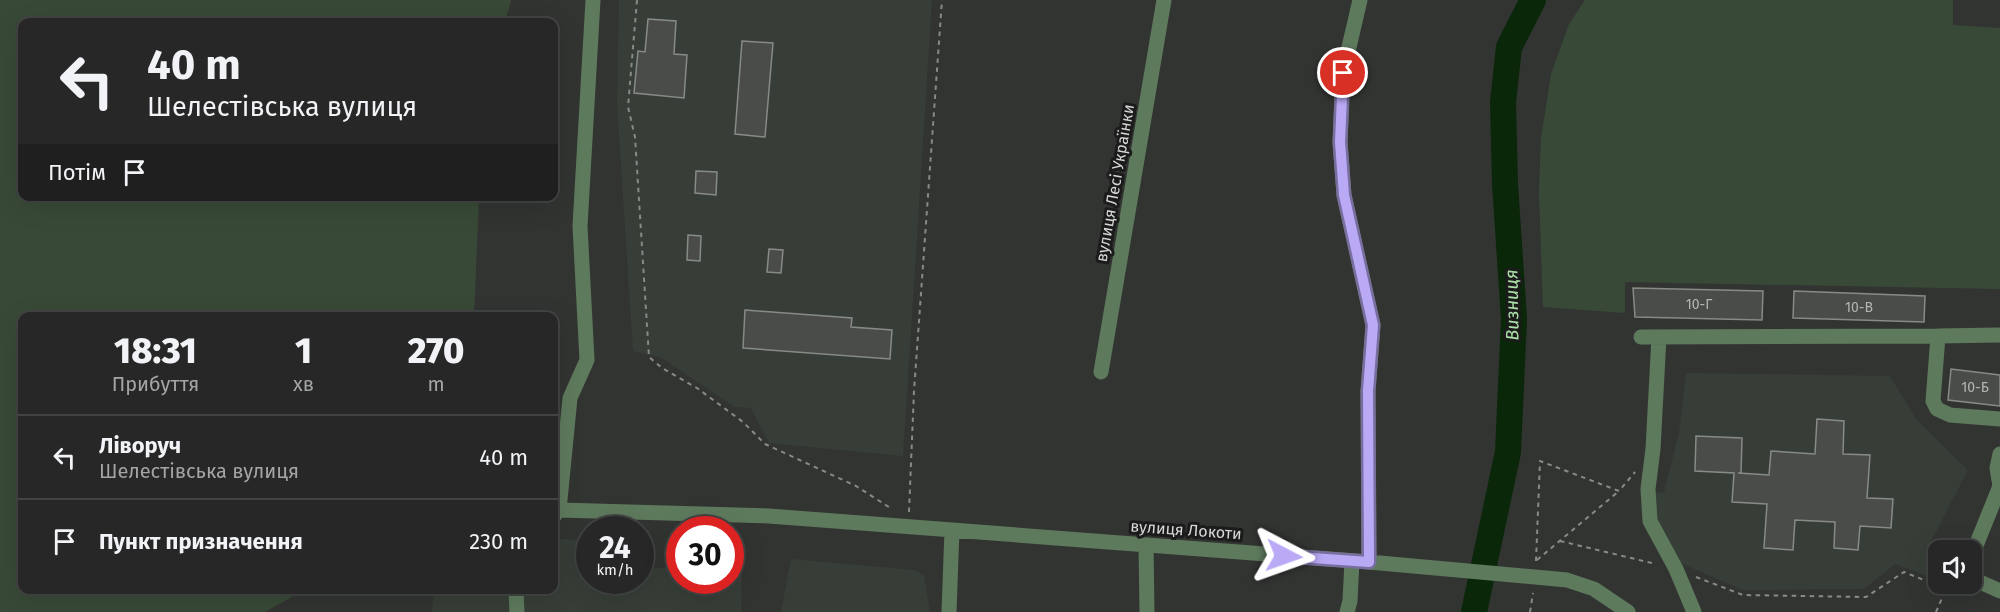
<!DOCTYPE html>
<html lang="uk">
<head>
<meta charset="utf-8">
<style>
  :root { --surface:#262726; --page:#323332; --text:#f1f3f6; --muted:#a4a5a7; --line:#424443 }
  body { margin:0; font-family:"Fira Sans",sans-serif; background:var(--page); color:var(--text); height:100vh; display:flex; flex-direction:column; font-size:22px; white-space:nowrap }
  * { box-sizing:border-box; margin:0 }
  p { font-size:20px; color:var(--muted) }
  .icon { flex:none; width:33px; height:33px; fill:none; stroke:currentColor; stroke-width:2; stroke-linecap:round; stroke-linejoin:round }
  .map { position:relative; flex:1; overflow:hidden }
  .panel { position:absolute; left:18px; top:312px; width:540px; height:282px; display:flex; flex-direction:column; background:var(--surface); border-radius:12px; box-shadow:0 6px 24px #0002,0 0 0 2px var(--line) }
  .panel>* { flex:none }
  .guide { position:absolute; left:18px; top:18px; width:540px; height:183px; border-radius:12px; box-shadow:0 6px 24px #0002,0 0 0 2px var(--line); background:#262726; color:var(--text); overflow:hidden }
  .fabs { position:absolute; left:1928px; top:540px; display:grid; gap:12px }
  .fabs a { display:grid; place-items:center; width:54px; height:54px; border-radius:12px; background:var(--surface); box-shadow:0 6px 24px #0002,0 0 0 2px var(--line); font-size:30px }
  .speed { position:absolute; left:576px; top:516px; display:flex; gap:12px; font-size:30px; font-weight:700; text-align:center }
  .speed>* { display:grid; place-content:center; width:78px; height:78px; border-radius:50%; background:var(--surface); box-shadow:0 6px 24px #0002,0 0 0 2px var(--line); line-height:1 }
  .speed small { font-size:15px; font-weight:400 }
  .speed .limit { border:9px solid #d22; background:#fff; color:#111 }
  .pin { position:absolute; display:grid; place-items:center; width:51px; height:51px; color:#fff; margin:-26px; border:3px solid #fff; border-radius:50%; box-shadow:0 2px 6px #0007 }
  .me { position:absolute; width:66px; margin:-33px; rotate:94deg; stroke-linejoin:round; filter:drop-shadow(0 0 4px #0008) }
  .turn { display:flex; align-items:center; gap:21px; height:126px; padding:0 30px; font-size:27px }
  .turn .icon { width:78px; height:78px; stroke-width:2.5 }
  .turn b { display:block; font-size:42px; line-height:51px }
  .then { display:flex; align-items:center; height:57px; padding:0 30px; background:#0003; gap:12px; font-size:22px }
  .eta { display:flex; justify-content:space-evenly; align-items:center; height:102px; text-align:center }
  .eta b { font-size:36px; font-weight:800; line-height:42px }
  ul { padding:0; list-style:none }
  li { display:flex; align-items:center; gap:18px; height:84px; padding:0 30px; border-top:2px solid var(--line) }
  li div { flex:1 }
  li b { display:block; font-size:22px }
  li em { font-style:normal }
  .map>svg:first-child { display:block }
  .built { fill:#373e37 }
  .green { fill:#384a37 }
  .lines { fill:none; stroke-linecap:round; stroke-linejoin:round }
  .river { stroke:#0a270a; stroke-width:26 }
  .building { fill:#4a4c4a; stroke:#878a87; stroke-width:1.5 }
  .path { stroke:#888a88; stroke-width:2; stroke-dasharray:4.5 4.5; stroke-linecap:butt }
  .minor { stroke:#5e7a5d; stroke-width:15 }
  .route-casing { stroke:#796ea0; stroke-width:15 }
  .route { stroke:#baaaf6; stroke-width:10 }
  .labels { text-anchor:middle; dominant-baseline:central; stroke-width:6; stroke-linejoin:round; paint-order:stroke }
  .number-label { font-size:14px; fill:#b3b5b3 }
  .street-label { font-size:16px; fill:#d6d8d6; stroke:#1a1b1a }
  .water-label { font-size:18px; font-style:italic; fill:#ace0a9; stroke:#1a1b1a }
</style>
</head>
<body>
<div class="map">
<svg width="2000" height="612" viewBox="0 0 2000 612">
  <rect width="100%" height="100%" fill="#323432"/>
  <path class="built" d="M 619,0 L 932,0 L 903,456 L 769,443 L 751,408 L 735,407 L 662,358 L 633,351 L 617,103 Z
    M 1686,373 L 1890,376 L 1917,420 L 1968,470 L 1926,551 L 1938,557 L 1938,580 L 1895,564 L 1864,589 L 1743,590 L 1676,561 L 1656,520 L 1654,493 L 1664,492 L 1679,433 Z
    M 556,539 L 589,540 L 590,580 L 640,580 L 641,569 L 679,567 L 680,580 L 730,580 L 731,563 L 742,562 L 741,612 L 432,612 L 434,590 L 554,590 L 554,541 Z
    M 791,559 L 914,570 L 924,575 L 930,612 L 781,612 Z"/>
  <path class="green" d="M 0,0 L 511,0 L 505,22 L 22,22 L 22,196 L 479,197 L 474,316 L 22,316 L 22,590 L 304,590 L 265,612 L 0,612 Z
    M 1585,0 L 1953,0 L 1953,25 L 2000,28 L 2000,289 L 1625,282 L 1625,313 L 1543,307 L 1539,194 L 1541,138 L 1551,74 L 1569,24 Z"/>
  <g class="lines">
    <path class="river" d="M 1474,612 L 1508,452 L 1514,319 L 1505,184 L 1503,102 L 1509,47 L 1533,0"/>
  </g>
  <path class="building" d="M 648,19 L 676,21 L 674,54 L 687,55 L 684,98 L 634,93 L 638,51 L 645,52 Z
    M 742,41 L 773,43 L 765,137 L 735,134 Z
    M 696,171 L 717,172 L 716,195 L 695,193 Z
    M 688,235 L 701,236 L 700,261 L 687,260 Z
    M 769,249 L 783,250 L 781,273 L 767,272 Z
    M 1633,288 L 1763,291 L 1762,320 L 1635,317 Z
    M 1794,291 L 1925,296 L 1924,322 L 1793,318 Z
    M 745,310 L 852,318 L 851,327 L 892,330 L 890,359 L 743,348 Z
    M 1951,369 L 2000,375 L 2000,406 L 1948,400 Z
    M 1817,419 L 1844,421 L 1843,454 L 1870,455 L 1867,498 L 1893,499 L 1891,528 L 1860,526 L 1858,550 L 1834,548 L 1835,522 L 1795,520 L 1793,550 L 1764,548 L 1767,504 L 1732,502 L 1734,473 L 1695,471 L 1696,436 L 1742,438 L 1741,473 L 1738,473 L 1769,475 L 1771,451 L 1815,454 Z"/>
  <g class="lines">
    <path class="path" d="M 637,0 L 628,107 L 635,137 L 649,357 L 662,368 L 697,388 L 743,422 L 765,444 L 856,486 L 892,509
      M 909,512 L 914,391 L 942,0
      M 1560,541 L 1656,564
      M 1537,560 L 1619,491
      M 1536,561 L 1540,461 L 1619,491 L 1635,472
      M 1696,577 L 1743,595 L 1866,597 L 1904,572 L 1946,589
      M 1530,612 L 1533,593
      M 1936,612 L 1946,589 L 1953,584"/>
    <path class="minor" d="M 1360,0 L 1343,73 L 1340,142 L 1344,195 L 1373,325 L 1368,391 L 1369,562
      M 2000,335 L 1938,336 L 1933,401 L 1937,409 L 1950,415 L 2000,419
      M 1641,337 L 1938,336
      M 1659,337 L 1653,449 L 1648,489 L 1650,521 L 1676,569 L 1694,612
      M 1101,372 L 1164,0
      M 2000,486 L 1997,468 L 2000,454
      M 559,510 L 570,398 L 587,360 L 580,226 L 593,0
      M 554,516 L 559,510 L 769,516 L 1369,562 L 1535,577 L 1567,580 L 1594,589 L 1628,612
      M 1146,545 L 1147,612
      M 1971,558 L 2000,486
      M 1971,578 L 2000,591
      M 516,590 L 517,612
      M 949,612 L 952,530
      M 1347,612 L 1350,601 L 1352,561"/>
  </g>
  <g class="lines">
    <g class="route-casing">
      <path id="route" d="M 1284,556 L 1369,562 L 1368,391 L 1373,325 L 1344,195 L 1340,142 L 1343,73"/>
    </g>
    <use href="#route" class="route"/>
  </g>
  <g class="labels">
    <g class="number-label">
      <text x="1699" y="304">10-Г</text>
      <text x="1859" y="307">10-В</text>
      <text x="1975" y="387">10-Б</text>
    </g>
    <g class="street-label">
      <text transform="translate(1115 183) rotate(-80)">вулиця Лесі Українки</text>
      <text transform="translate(1186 530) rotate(4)">вулиця Локоти</text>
    </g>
    <g class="water-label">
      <text transform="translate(1512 305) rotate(-91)">Визниця</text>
    </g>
  </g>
</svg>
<div class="fabs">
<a><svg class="icon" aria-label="sound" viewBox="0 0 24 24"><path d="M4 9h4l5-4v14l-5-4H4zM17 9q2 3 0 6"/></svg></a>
</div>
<div class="speed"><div>24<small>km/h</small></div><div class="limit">30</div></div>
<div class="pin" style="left:1343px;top:73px;background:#d93025"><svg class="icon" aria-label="arrive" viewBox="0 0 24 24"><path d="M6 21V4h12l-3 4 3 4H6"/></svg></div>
<svg class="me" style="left:1284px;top:556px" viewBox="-20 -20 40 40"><path d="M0-17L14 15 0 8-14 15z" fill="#baaaf6" stroke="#fff" stroke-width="4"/></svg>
<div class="guide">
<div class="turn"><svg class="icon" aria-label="left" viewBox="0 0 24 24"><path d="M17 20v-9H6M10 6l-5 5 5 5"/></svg><div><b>40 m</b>Шелестівська вулиця</div></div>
<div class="then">Потім<svg class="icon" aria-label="arrive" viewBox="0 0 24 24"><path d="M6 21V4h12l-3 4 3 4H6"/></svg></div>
</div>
<section class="panel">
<div class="eta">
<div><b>18:31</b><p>Прибуття</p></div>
<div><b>1</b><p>хв</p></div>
<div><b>270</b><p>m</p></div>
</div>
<ul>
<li><svg class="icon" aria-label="left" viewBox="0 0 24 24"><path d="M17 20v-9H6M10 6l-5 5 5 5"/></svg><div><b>Ліворуч</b><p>Шелестівська вулиця</p></div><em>40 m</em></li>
<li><svg class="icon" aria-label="arrive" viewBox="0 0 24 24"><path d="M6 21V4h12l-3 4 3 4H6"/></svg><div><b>Пункт призначення</b></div><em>230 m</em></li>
</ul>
</section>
</div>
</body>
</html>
